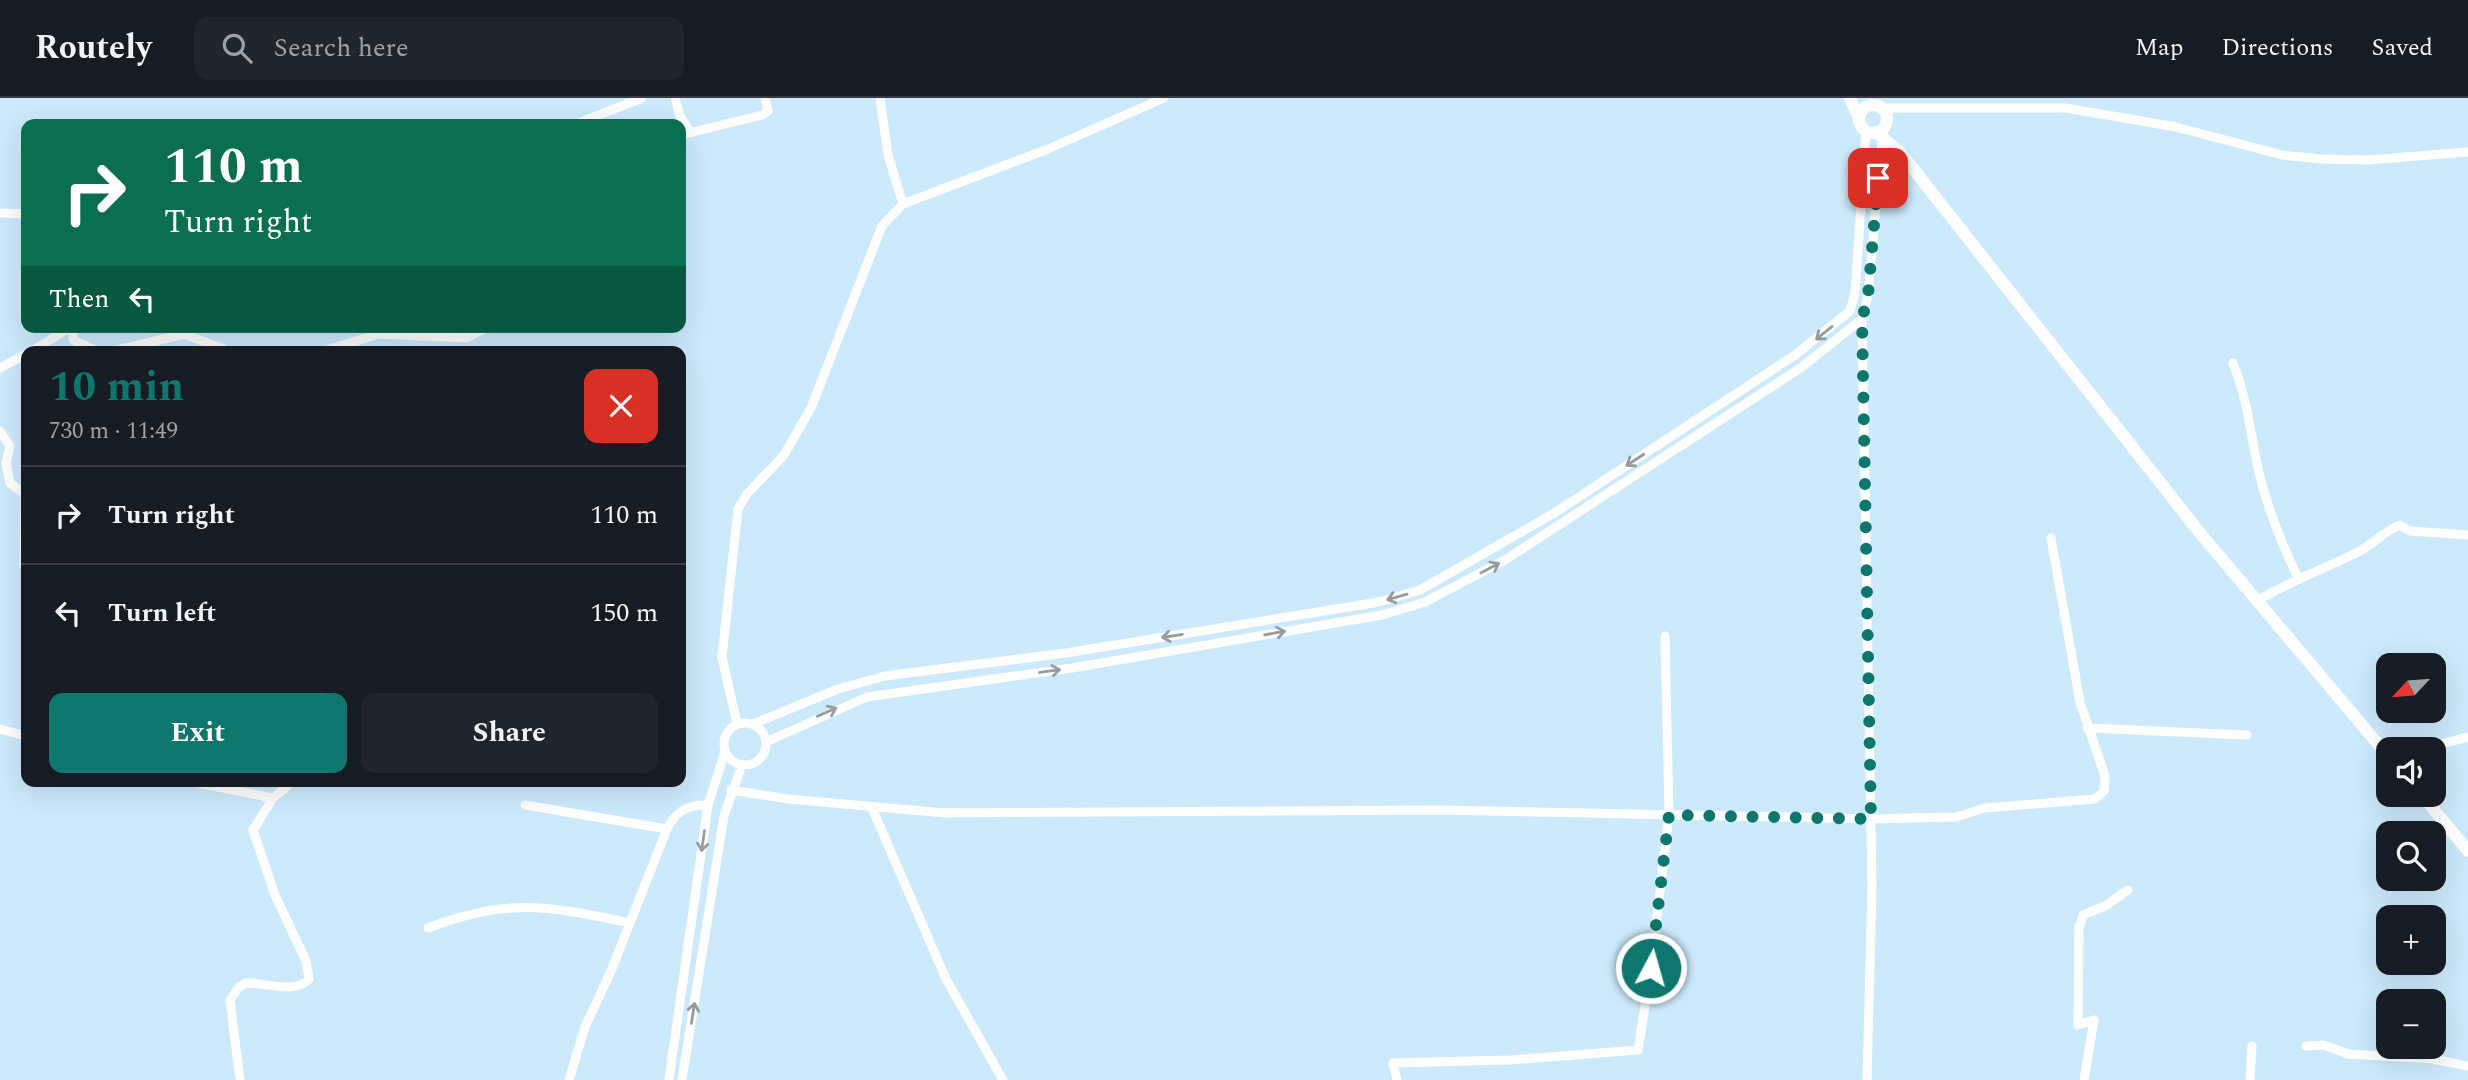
<!DOCTYPE html>
<html lang="en">
<head>
<meta charset="utf-8">
<style>
  :root { --surface:#171b24; --page:#20242c; --text:#f1f3f6; --muted:#9ea1a6; --line:#363941; --accent:#0f766e }
  body { margin:0; font-family:Spectral,serif; background:var(--page); color:var(--text); height:100vh; display:flex; flex-direction:column; font-size:26px; white-space:nowrap }
  * { box-sizing:border-box; margin:0 }
  p { font-size:23px; color:var(--muted) }
  .icon { flex:none; width:38px; height:38px; fill:none; stroke:currentColor; stroke-width:2; stroke-linecap:round; stroke-linejoin:round }
  .map { position:relative; flex:1; overflow:hidden }
  .details { position:absolute; left:21px; top:248px; width:665px; height:441px; display:flex; flex-direction:column; background:var(--surface); border-radius:14px; box-shadow:0 7px 28px #0002 }
  .details>* { flex:none }
  .top-card { position:absolute; left:21px; top:21px; width:665px; height:214px; border-radius:14px; box-shadow:0 7px 28px #0002; background:#0b6e4f; color:#fff; overflow:hidden }
  .needle { width:46px; rotate:244deg }
  .fabs { position:absolute; left:2376px; top:555px; display:grid; gap:14px }
  .fabs a { display:grid; place-items:center; width:70px; height:70px; border-radius:14px; background:var(--surface); box-shadow:0 7px 28px #0002; font-size:35px }
  .pin { position:absolute; display:grid; place-items:center; width:60px; height:60px; color:#fff; margin:-30px; border-radius:14px; box-shadow:0 4px 10px #0006 }
  .me { position:absolute; width:77px; margin:-38px; rotate:6deg; stroke-linejoin:round; filter:drop-shadow(0 0 5px #0008) }
  .turn { display:flex; align-items:center; gap:24px; height:147px; padding:0 28px; font-size:32px }
  .turn .icon { width:91px; height:91px; stroke-width:2.5 }
  .turn b { display:block; font-size:49px; line-height:60px }
  .then { display:flex; align-items:center; height:66px; padding:0 28px; background:#0003; gap:14px; font-size:26px }
  .round { display:grid; place-items:center; flex:none; width:74px; height:74px; border-radius:14px; background:var(--page) }
  .headline { display:flex; align-items:center; justify-content:space-between; height:119px; padding:0 28px }
  h1 { font-size:42px; font-weight:700; line-height:52px; color:var(--accent) }
  .button { display:flex; gap:14px; margin-top:auto; padding:14px 28px }
  .button a { flex:1; height:80px; border-radius:14px; background:var(--accent); color:#fff; font-size:28px; font-weight:700; line-height:80px; text-align:center }
  .button a+a { background:var(--page); color:var(--text) }
  ul { padding:0; list-style:none }
  li { display:flex; align-items:center; gap:21px; height:98px; padding:0 28px; border-top:2px solid var(--line) }
  li div { flex:1 }
  li b { display:block; font-size:26px }
  li em { font-style:normal }
  header { display:flex; align-items:center; gap:42px; box-sizing:border-box; height:98px; padding:0 35px; background:var(--surface); border-bottom:2px solid var(--line) }
  header strong { font-size:33px }
  nav { display:flex; gap:38px; margin-inline-start:auto; font-size:24px }
  .search { width:490px; height:63px; background:var(--page); display:flex; align-items:center; gap:18px; box-sizing:border-box; padding:0 24px; border-radius:14px; color:var(--muted); font-size:26px }
  .map>svg:first-child { display:block }
  .lines { fill:none; stroke-linecap:round; stroke-linejoin:round }
  .minor { stroke:#fff; stroke-width:9 }
  .major { stroke:#fff; stroke-width:12 }
  .oneway { stroke:#969b9d }
  .route { stroke:#0f766e; stroke-width:12; stroke-dasharray:0 21.6 }
</style>
</head>
<body>
<header>
<strong>Routely</strong>
<div class="search"><svg class="icon" aria-label="search" viewBox="0 0 24 24"><circle cx="10" cy="10" r="6"/><path d="M15 15l6 6"/></svg>Search here</div>
<nav><a>Map</a><a>Directions</a><a>Saved</a></nav>
</header>
<div class="map">
<svg width="2468" height="982" viewBox="0 0 2468 982">
  <rect width="100%" height="100%" fill="#cdeafc"/>
  <g class="lines">
    <path class="minor" d="M 675,0 L 680,18 L 691,35
      M 880,0 L 888,57 L 903,106
      M 1882,10 L 2066,10 L 2176,29 L 2282,57 L 2322,61 L 2368,62 L 2468,54
      M 576,26 L 642,0
      M 681,37 L 762,17 L 768,13 L 765,0
      M 0,115 L 26,116
      M 1862,221 L 1872,789 L 1867,982
      M 73,229 L 73,242 L 100,254
      M 30,254 L 71,229
      M 109,254 L 184,236 L 231,254
      M 320,254 L 379,236 L 466,240 L 488,229
      M 2233,265 C 2247,300 2251,338 2259,375 C 2268,412 2282,446 2298,480
      M 0,270 L 26,256
      M 0,333 L 10,348 L 6,365 L 10,385 L 25,396 L 24,467
      M 2257,503 C 2290,483 2324,471 2358,454 C 2373,446 2384,434 2399,427 L 2410,433 L 2468,437
      M724 646a21 21 0 1 1 42 0a21 21 0 1 1-42 0Z
      M 737,626 L 722,559 L 738,411 L 747,396 L 784,357 L 811,310 L 882,128 L 903,106 L 1048,51 L 1164,0
      M 753,626 L 838,591 L 885,578 L 1066,555 L 1379,504 L 1420,492 L 1556,414 L 1795,257 L 1850,213 L 1855,195 L 1866,33
      M 2087,630 L 2247,637
      M 0,631 L 26,638
      M 766,644 L 867,599 L 1072,570 L 1382,517 L 1425,504 L 1505,462 L 1802,269 L 1862,221 L 1868,198 L 1883,30
      M 2421,651 L 2468,639
      M 193,684 L 273,700
      M 731,692 L 788,701 L 945,715 L 1441,712 L 1871,721 L 1956,719 L 1985,710 L 2095,701 L 2104,693 L 2105,678 L 2080,604 L 2051,440
      M 525,707 L 667,731
      M 872,710 L 946,881 L 1003,982
      M 428,830 C 510,799 547,808 630,825
      M 2306,948 L 2324,947 L 2348,956 L 2433,961 L 2468,968
      M 240,982 L 230,902 L 239,889 L 246,885 C 265,884 294,897 309,881 L 306,863 L 275,797 L 253,732 L 273,700 L 292,684
      M 569,982 L 585,929 L 611,873 L 667,731 C 677,712 687,707 708,707
      M 669,982 L 708,707 L 725,654
      M 682,982 L 724,718 L 742,667
      M 1397,982 L 1393,965 L 1510,962 L 1638,952 L 1651,870 L 1669,717 L 1665,538
      M 2084,982 L 2094,922 L 2078,927 L 2079,830 L 2083,817 L 2105,808 L 2128,792
      M 2250,982 L 2252,948"/>
    <path class="major" d="M 1850,0 L 1859,20
      M1859 21a14 14 0 1 1 28 0a14 14 0 1 1-28 0Z
      M 1876,34 L 1900,54 L 2200,435 L 2389,659
      M 2421,696 L 2468,753"/>
  </g>
  <defs><path id="oneway-shaft" d="M-6 0H5M1.5-3L5.5 0L1.5 3" fill="none" stroke-width="1.6" stroke-linecap="round" stroke-linejoin="round" transform="scale(1.75)"/></defs>
  <g class="oneway">
    <use href="#oneway-shaft" transform="translate(1824 235) rotate(141)"/>
    <use href="#oneway-shaft" transform="translate(1635 362) rotate(147)"/>
    <use href="#oneway-shaft" transform="translate(1490 470) rotate(-28)"/>
    <use href="#oneway-shaft" transform="translate(1397 499) rotate(164)"/>
    <use href="#oneway-shaft" transform="translate(1275 535) rotate(-10)"/>
    <use href="#oneway-shaft" transform="translate(1172 538) rotate(171)"/>
    <use href="#oneway-shaft" transform="translate(1050 573) rotate(-8)"/>
    <use href="#oneway-shaft" transform="translate(827 614) rotate(-24)"/>
    <use href="#oneway-shaft" transform="translate(703 743) rotate(98)"/>
    <use href="#oneway-shaft" transform="translate(693 915) rotate(-81)"/>
  </g>
  <g class="lines">
    <path class="route" d="M 1651,870 L 1669,717 L 1871,721 L 1862,221 L 1868,198 L 1878,80"/>
  </g>
</svg>
<div class="fabs">
<a><svg class="needle" viewBox="-14 -14 28 28"><path d="M0-13l5 13h-10z" fill="#e53935"/><path d="M0 13l5-13h-10z" fill="#9ea1a6"/></svg></a>
<a><svg class="icon" aria-label="sound" viewBox="0 0 24 24"><path d="M4 9h4l5-4v14l-5-4H4zM17 9q2 3 0 6"/></svg></a>
<a><svg class="icon" aria-label="search" viewBox="0 0 24 24"><circle cx="10" cy="10" r="6"/><path d="M15 15l6 6"/></svg></a>
<a>+</a>
<a>−</a>
</div>
<div class="pin" style="left:1878px;top:80px;background:#d93025"><svg class="icon" aria-label="arrive" viewBox="0 0 24 24"><path d="M6 21V4h12l-3 4 3 4H6"/></svg></div>
<svg class="me" style="left:1651px;top:870px" viewBox="-20 -20 40 40"><circle r="17" fill="#0f766e" stroke="#fff" stroke-width="3"/><path d="M0-11L8 9 0 5-8 9z" fill="#fff"/></svg>
<div class="top-card">
<div class="turn"><svg class="icon" aria-label="right" viewBox="0 0 24 24"><path d="M7 20v-9h11M14 6l5 5-5 5"/></svg><div><b>110 m</b>Turn right</div></div>
<div class="then">Then<svg class="icon" aria-label="left" viewBox="0 0 24 24"><path d="M17 20v-9H6M10 6l-5 5 5 5"/></svg></div>
</div>
<section class="details">
<div class="headline"><div><h1>10 min</h1><p>730 m · 11:49</p></div><a class="round" style="background:#d93025;color:#fff"><svg class="icon" aria-label="close" viewBox="0 0 24 24"><path d="M6 6l12 12M18 6L6 18"/></svg></a></div>
<ul>
<li><svg class="icon" aria-label="right" viewBox="0 0 24 24"><path d="M7 20v-9h11M14 6l5 5-5 5"/></svg><div><b>Turn right</b></div><em>110 m</em></li>
<li><svg class="icon" aria-label="left" viewBox="0 0 24 24"><path d="M17 20v-9H6M10 6l-5 5 5 5"/></svg><div><b>Turn left</b></div><em>150 m</em></li>
</ul>
<div class="button"><a>Exit</a><a>Share</a></div>
</section>
</div>
</body>
</html>
